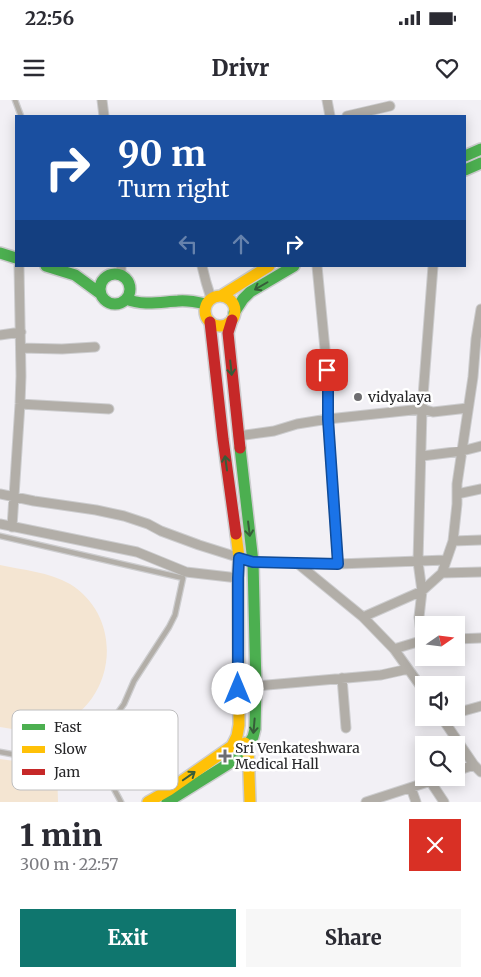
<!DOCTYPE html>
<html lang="en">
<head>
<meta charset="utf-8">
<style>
  :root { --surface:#fff; --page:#f7f7f7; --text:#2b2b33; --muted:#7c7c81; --accent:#0f766e }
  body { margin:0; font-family:Merriweather,serif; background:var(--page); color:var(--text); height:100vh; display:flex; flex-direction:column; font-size:19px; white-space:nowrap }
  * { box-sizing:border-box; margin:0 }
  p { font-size:16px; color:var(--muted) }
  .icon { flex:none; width:28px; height:28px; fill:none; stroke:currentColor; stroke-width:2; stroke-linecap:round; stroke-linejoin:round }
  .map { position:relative; height:702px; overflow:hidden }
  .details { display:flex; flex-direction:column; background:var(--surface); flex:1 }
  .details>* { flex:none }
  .top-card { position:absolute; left:15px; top:15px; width:451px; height:152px; border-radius:0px; box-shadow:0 2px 12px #0003; background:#1a4fa0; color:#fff; overflow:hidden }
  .needle { width:32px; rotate:76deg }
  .tools { position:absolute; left:415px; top:516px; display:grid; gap:10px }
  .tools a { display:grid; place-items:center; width:50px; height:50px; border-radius:0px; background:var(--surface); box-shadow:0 2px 12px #0003; font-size:25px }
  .pin { position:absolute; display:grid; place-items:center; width:42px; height:42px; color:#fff; margin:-21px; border-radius:10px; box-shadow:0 2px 8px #0006 }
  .me { position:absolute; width:55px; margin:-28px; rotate:0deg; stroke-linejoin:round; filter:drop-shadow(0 0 4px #0008) }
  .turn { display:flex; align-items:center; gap:18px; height:105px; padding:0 20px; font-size:22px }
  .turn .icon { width:65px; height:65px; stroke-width:2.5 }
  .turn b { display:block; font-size:35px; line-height:42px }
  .lanes { display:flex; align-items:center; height:48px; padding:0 20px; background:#0003; justify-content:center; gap:25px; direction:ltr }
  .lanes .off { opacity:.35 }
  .round { display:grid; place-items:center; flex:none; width:52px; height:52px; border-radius:0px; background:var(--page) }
  .overview { display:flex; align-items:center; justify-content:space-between; height:85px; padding:0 20px }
  h1 { font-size:30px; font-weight:800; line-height:38px }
  .button { display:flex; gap:10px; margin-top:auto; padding:10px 20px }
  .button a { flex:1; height:58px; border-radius:0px; background:var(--accent); color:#fff; font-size:20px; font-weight:800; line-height:58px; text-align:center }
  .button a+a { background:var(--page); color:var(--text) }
  .status { display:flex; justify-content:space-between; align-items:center; height:35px; padding:0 25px; background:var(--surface); direction:ltr }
  .status svg { height:14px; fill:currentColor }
  header { display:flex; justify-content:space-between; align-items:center; height:65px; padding:0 20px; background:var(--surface); font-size:22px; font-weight:800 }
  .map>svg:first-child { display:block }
  .green { fill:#f4e5d2 }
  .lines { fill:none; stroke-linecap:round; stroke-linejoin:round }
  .lane-casing { stroke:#cdcdcf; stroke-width:7 }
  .street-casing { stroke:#cdcdcf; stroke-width:11 }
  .fast-casing { stroke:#cdcdcf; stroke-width:14 }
  .slow-casing { stroke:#cdcdcf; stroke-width:14 }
  .jam-casing { stroke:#cdcdcf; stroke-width:14 }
  .lane { stroke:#b2aea8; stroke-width:4.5 }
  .street { stroke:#b2aea8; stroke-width:9 }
  .fast { stroke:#4caf50; stroke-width:11 }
  .slow { stroke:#ffc107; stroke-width:11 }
  .jam { stroke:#c62828; stroke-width:11 }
  .oneway { stroke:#365d39 }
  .route-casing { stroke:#114b97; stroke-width:12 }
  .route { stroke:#1a73e8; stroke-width:9 }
  .poi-dot { fill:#6e6d70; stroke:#fff; stroke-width:2 }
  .labels { text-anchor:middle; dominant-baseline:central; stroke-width:5; stroke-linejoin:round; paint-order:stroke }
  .poi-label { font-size:14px; fill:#272729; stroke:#fff; text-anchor:start }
  .key { fill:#fff; stroke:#bebebf; stroke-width:1 }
  .key-label { font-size:14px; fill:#272729 }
</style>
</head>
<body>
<div class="status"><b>22:56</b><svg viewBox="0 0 49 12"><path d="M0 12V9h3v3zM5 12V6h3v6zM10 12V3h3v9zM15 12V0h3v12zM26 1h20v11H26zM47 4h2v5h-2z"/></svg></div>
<header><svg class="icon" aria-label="menu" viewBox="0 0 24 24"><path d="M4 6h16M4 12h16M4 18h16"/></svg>Drivr<svg class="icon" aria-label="heart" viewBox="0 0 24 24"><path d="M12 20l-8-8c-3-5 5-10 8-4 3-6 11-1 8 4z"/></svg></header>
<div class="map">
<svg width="481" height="702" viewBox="0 0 481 702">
  <rect width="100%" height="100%" fill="#f2f0f5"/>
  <path class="green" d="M 0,465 C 23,470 49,472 70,484 C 128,520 115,610 49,628 C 32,633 17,630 0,627 Z
    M 0,659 L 57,667 L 58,702 L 0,702 Z"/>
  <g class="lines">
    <g class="lane-casing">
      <path id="lane" d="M 15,0 L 21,16
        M 0,436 L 183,478 L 175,515 L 169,527 L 134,581 L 124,604 L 109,625 L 89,641 L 78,647 L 54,655 L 28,657 L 0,652
        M 82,644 L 99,664 L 114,689 L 121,702"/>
    </g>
    <g class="street-casing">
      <path id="street" d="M 102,0 L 104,16
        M 327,0 L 330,16
        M 347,16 L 390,6
        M 121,166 L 121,175
        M 202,166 L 206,182 L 211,198
        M 317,166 L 327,270 L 328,289 L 328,319 L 338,464
        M 0,235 L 21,232
        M 21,248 L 62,249 L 95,247
        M 20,304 L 109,309
        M 238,336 L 274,331 L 297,324 L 328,319 L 422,309 L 433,312 L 468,308
        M 422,356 L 462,351 L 481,346
        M 0,394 L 34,401 L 96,410 L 124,416 L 148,424 L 161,431 L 199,445 L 253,462 L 297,463 L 363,517 L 394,549 L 424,591
        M 457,394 L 481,389
        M 0,424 L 137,452 L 186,472 L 238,478
        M 12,427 L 20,304 L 21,276 L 19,166
        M 453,441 L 481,440
        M 297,463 L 338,464 L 446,460
        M 442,473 L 481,472
        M 363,517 L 422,491 L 442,473 L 453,441 L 457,404 L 457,384 L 473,277 L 476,239 L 481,209
        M 456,539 L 481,538
        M 422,540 L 419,517 L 422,491 L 418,462 L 422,309 L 433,166
        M 394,549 L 424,540
        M 342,578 L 346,628
        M 256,586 L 381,575 L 408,569
        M 456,613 L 481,606
        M 442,618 L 474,665 L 481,672
        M 456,671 L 474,665
        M 430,681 L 444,702
        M 411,688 L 416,702
        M 366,702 L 440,678"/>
    </g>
    <g class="fast-casing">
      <path id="fast" d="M 465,56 L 481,49
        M 465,70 L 481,63
        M 0,153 L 16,158
        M 46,166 L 75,175 L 101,194
        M100 189a15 15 0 1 1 30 0a15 15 0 1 1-30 0Z
        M 126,199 C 143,206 160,202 178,201 C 187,200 197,202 206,204
        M 234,213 L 243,199 L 250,192 L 294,166
        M 167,702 L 236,659 L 242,654 L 253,637 L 255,629 L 256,586 L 253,462 L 240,348"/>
    </g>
    <g class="slow-casing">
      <path id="slow" d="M 221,196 L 269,166
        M205 211a15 15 0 1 1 30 0a15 15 0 1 1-30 0Z
        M 245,643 L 248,646 L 250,702
        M 148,702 L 169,690 L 232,646 L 237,636 L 239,625 L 238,478 L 239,458 L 236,434"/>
    </g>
    <g class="jam-casing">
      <path id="jam" d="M 232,220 L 228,233 L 240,348
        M 210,222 L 223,339 L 236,434"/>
    </g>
    <use href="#lane" class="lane"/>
    <use href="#street" class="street"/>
    <use href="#fast" class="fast"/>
    <use href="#slow" class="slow"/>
    <use href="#jam" class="jam"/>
  </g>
  <defs><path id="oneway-shaft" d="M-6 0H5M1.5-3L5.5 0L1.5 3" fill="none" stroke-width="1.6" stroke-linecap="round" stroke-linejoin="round" transform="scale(1.25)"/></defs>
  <g class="oneway">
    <use href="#oneway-shaft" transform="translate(261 186) rotate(150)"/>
    <use href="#oneway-shaft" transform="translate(231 268) rotate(84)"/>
    <use href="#oneway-shaft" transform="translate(226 363) rotate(-98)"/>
    <use href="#oneway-shaft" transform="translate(249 429) rotate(83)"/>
    <use href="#oneway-shaft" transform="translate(254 626) rotate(95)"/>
    <use href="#oneway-shaft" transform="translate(189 676) rotate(-35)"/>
  </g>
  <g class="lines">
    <g class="route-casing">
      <path id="route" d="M 238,589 L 238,478 L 239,458 L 253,462 L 338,464 L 328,319 L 328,289 L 327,270"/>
    </g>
    <use href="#route" class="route"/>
  </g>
  <g class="poi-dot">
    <circle cx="358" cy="297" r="5"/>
    <path d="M222.5 648.5h5v5h5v5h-5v5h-5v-5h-5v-5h5z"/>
  </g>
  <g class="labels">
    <g class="poi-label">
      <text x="368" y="297">vidyalaya</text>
      <text x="235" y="648">Sri Venkateshwara<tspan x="235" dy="16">Medical Hall</tspan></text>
    </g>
  </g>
  <rect x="12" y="610" width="166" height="80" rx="8" class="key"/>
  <rect x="22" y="624" width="23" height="6" fill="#4caf50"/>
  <rect x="22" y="646" width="23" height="7" fill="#ffc107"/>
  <rect x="22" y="669" width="23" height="6" fill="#c62828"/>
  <g class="key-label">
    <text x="54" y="632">Fast</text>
    <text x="54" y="654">Slow</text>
    <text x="54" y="677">Jam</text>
  </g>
</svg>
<div class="tools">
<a><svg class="needle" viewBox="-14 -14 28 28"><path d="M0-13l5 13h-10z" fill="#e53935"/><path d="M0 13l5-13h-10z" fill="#7c7c81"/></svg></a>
<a><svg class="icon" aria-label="sound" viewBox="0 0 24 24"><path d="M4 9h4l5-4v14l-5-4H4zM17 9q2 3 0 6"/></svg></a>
<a><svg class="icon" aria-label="search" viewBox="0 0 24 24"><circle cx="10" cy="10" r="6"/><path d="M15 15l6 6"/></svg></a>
</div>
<div class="pin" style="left:327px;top:270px;background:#d93025"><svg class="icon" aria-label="arrive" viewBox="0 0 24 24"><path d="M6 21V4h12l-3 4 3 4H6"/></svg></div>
<svg class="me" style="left:238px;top:589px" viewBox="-20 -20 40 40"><circle r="19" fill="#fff"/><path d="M0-13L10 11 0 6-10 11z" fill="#1a73e8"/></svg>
<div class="top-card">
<div class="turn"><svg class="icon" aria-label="right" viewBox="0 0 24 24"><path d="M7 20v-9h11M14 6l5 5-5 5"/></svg><div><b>90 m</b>Turn right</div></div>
<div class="lanes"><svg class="icon off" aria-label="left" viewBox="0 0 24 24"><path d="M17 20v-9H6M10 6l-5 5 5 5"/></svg><svg class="icon off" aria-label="ahead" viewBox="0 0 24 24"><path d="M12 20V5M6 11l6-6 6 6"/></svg><svg class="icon" aria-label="right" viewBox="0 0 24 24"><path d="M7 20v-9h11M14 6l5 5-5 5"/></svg></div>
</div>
</div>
<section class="details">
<div class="overview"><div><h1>1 min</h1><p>300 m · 22:57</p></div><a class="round" style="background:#d93025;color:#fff"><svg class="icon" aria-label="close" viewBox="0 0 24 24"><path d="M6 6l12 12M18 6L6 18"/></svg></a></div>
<div class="button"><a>Exit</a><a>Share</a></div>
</section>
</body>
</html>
